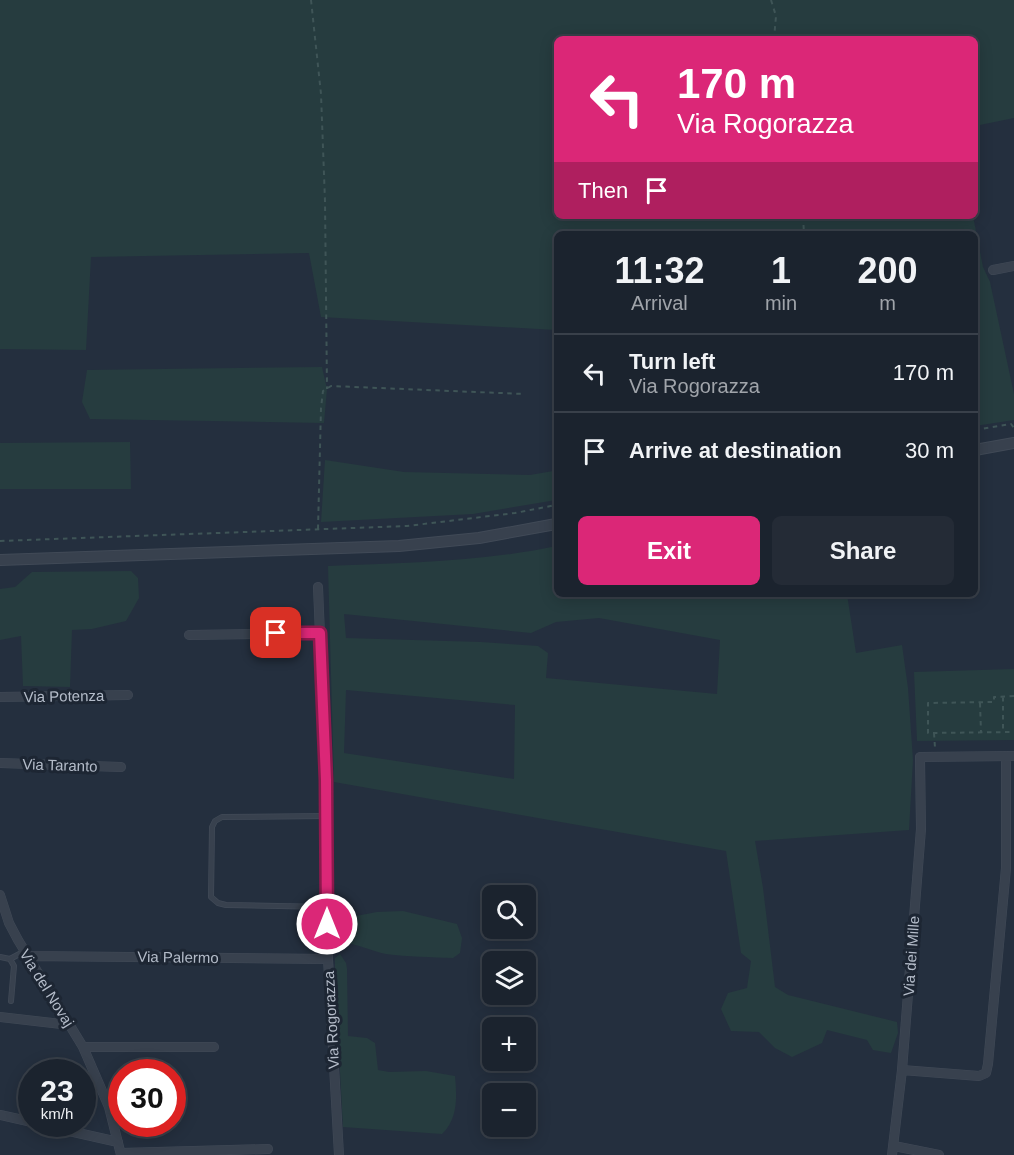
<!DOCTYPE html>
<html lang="en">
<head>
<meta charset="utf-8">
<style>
  :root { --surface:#1b232e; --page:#242b36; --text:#f1f3f6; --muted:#a0a4aa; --line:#39404a; --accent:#db2777 }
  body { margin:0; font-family:Arial,sans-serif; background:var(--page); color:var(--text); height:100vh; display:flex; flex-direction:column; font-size:22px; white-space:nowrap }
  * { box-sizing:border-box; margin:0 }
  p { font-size:20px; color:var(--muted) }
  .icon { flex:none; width:33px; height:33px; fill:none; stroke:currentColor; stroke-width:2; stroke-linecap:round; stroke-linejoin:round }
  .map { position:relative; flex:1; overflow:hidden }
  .details { position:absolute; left:554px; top:231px; width:424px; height:366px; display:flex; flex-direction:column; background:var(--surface); border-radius:9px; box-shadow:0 3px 15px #0003,0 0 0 2px var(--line) }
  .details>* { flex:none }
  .hud { position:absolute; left:554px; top:36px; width:424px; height:183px; border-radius:9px; box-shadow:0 3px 15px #0003,0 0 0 2px var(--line); background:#db2777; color:#fff; overflow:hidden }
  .tools { position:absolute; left:482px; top:885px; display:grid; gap:12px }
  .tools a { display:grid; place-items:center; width:54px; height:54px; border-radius:9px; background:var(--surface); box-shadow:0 3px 15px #0003,0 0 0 2px var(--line); font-size:30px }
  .speed { position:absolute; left:18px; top:1059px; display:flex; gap:12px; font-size:30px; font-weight:700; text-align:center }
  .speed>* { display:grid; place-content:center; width:78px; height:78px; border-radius:50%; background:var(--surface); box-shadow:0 3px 15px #0003,0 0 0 2px var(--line); line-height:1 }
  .speed small { font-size:15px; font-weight:400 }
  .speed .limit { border:9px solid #d22; background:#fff; color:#111 }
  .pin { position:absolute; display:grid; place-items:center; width:51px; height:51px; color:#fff; margin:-26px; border-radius:12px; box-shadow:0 3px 9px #0006 }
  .me { position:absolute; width:66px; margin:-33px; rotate:0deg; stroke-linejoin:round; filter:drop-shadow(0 0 4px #0008) }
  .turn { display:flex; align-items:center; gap:21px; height:126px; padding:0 24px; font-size:27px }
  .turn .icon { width:78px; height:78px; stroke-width:2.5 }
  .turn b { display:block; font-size:42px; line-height:51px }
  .then { display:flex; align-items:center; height:57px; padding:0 24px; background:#0003; gap:12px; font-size:22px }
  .eta { display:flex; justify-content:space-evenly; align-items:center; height:102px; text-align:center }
  .eta b { font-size:36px; font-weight:700; line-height:42px }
  .primary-button { display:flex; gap:12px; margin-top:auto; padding:12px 24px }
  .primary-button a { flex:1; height:69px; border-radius:9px; background:var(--accent); color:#fff; font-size:24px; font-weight:700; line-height:69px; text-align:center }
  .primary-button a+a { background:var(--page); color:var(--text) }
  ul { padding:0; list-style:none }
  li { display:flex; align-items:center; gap:18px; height:78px; padding:0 24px; border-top:2px solid var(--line) }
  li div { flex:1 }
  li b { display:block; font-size:22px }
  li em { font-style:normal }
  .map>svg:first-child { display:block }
  .green { fill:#263c3f; fill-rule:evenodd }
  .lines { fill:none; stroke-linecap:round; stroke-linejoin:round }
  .service-casing { stroke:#414a57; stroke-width:6 }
  .minor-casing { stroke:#414a57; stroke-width:10 }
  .tertiary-casing { stroke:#414a57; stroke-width:12 }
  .path { stroke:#3f5557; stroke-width:2; stroke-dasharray:4.5 4.5; stroke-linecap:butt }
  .service { stroke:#38414e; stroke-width:4.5 }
  .minor { stroke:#38414e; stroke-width:9 }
  .tertiary { stroke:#38414e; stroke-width:10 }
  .route-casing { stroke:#8e194d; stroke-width:15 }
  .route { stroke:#db2777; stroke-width:10 }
  .labels { text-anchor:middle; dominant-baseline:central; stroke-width:6; stroke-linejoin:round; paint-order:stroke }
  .street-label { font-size:15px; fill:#b4bcc9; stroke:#1d2633 }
</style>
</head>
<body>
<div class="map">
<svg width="1014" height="1155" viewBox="0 0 1014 1155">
  <rect width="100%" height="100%" fill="#242f3e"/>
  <path class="green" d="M 0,0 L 1014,0 L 1014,118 L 975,126 L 975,39 L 556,39 L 556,216 L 973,216 L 983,267 L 990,282 L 1014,394 L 1014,420 L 975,426 L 975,234 L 556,234 L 556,330 L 321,317 L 309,253 L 91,257 L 86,350 L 0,349 Z
    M 322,367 L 327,389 L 324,423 L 90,419 L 82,402 L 87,370 Z
    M 130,442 L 131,489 L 0,489 L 0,443 Z
    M 556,459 L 556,500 L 473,514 L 321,522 L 325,460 L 404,472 L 530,475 L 553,471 Z
    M 556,546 L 556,594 L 847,594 L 856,653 L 902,645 L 908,688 L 913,760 L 909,830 L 755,841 L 763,888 L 775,987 L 788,995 L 897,1022 L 898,1033 L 891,1053 L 873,1050 L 867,1040 L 827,1030 L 822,1043 L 792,1057 L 775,1048 L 759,1032 L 731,1031 L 721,1009 L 728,993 L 747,988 L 751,961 L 741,953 L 726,851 L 334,782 L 328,566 C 404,563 482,562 556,546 ZM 344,614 L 531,633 L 556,622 L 599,618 L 720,640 L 717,694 L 546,678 L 548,653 L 538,646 L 481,642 L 346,638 ZM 346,690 L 515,705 L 514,779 L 344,753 Z
    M 131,571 L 138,578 L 139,598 L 126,621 L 92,629 L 72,630 L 70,687 L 23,686 L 21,636 L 0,640 L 0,589 L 15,587 L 32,572 Z
    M 1014,669 L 1014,740 L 917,741 L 914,672 Z
    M 403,911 L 457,924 L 462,938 L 460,953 L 453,958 C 431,957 408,957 386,954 C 371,951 357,943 341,943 C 336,934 334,928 340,919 L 377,912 Z
    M 340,954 L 346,963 L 347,969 L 348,1036 L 367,1038 L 375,1043 L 378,1070 L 389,1072 L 426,1071 L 455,1076 C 457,1097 458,1119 442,1134 L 343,1127 L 335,978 L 335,958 Z"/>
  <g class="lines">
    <g class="service-casing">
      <path id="service" d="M 327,816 L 222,817 L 215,821 L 212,827 L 211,897 L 218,903 L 226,905 L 327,907
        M 0,957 L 10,959 L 25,951
        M 10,959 L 14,966 L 11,1001"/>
    </g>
    <g class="minor-casing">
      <path id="minor" d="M 993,270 L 1014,266
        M 318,587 L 326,780 L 328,959 L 339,1155
        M 189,635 L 320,633
        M 0,697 L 128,695
        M 0,763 L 121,767
        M 0,895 L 9,923 L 18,940 L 83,1047 L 109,1107 L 121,1155
        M 28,956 L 328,959
        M 0,1017 L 70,1025
        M 83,1047 L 214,1047
        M 902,1070 L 979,1076 L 986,1073 L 988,1064 L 1006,868 L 1006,756
        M 0,1115 L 32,1122
        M 38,1124 L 118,1142
        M 894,1146 L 939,1155
        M 121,1153 L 268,1149
        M 892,1155 L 902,1070 L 921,829 L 920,757 L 1014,756"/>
    </g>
    <g class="tertiary-casing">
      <path id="tertiary" d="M 975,450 L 1014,443
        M 0,560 L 399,546 L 479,538 L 556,524"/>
    </g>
    <path class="path" d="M 311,0 L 321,94 L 325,201 L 327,389
      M 771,0 L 776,16 L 774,39
      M 803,216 L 804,234
      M 975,430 L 1011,424 L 1014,428
      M 318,529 L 321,408 L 323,391 L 331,386 L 524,394
      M 0,541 L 407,526 L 515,513 L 556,505
      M 1014,696 L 994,697 L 994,702 L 928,703 L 928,733 L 1014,732
      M 1003,697 L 1003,732
      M 980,703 L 981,732
      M 934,733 L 935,748"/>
    <use href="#service" class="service"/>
    <use href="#minor" class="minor"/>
    <use href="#tertiary" class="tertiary"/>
  </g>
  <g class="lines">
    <g class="route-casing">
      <path id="route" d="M 276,633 L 320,633 L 326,780 L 327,924"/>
    </g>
    <use href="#route" class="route"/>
  </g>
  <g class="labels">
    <g class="street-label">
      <text transform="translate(64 696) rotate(-1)">Via Potenza</text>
      <text transform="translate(60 765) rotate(2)">Via Taranto</text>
      <text transform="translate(911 956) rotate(-86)">Via dei Mille</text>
      <text transform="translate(178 957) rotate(1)">Via Palermo</text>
      <text transform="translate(47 988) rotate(58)">Via del Novaj</text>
      <text transform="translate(331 1020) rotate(-93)">Via Rogorazza</text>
    </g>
  </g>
</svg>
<div class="tools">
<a><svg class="icon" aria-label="search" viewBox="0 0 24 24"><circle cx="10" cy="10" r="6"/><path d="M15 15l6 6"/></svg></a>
<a><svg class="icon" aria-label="layers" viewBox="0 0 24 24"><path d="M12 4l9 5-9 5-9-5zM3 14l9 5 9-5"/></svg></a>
<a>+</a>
<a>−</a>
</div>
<div class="speed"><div>23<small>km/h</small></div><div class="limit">30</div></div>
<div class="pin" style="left:276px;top:633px;background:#d93025"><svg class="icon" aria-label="arrive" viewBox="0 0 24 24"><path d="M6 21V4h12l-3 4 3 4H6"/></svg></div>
<svg class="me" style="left:327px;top:924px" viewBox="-20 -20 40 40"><circle r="17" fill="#db2777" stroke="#fff" stroke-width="3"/><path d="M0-11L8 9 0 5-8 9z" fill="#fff"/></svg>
<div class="hud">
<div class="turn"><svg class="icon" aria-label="left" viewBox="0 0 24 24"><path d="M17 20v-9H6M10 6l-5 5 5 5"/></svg><div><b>170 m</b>Via Rogorazza</div></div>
<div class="then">Then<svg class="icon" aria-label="arrive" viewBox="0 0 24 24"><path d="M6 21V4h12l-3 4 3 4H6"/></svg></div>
</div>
<section class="details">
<div class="eta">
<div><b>11:32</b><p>Arrival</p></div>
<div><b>1</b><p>min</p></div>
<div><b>200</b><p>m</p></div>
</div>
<ul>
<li><svg class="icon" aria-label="left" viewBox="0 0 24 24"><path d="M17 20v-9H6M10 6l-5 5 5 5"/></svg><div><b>Turn left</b><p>Via Rogorazza</p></div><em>170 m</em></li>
<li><svg class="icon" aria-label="arrive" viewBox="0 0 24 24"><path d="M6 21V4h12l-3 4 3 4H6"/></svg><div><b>Arrive at destination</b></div><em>30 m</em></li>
</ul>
<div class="primary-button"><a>Exit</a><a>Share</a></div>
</section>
</div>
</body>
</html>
